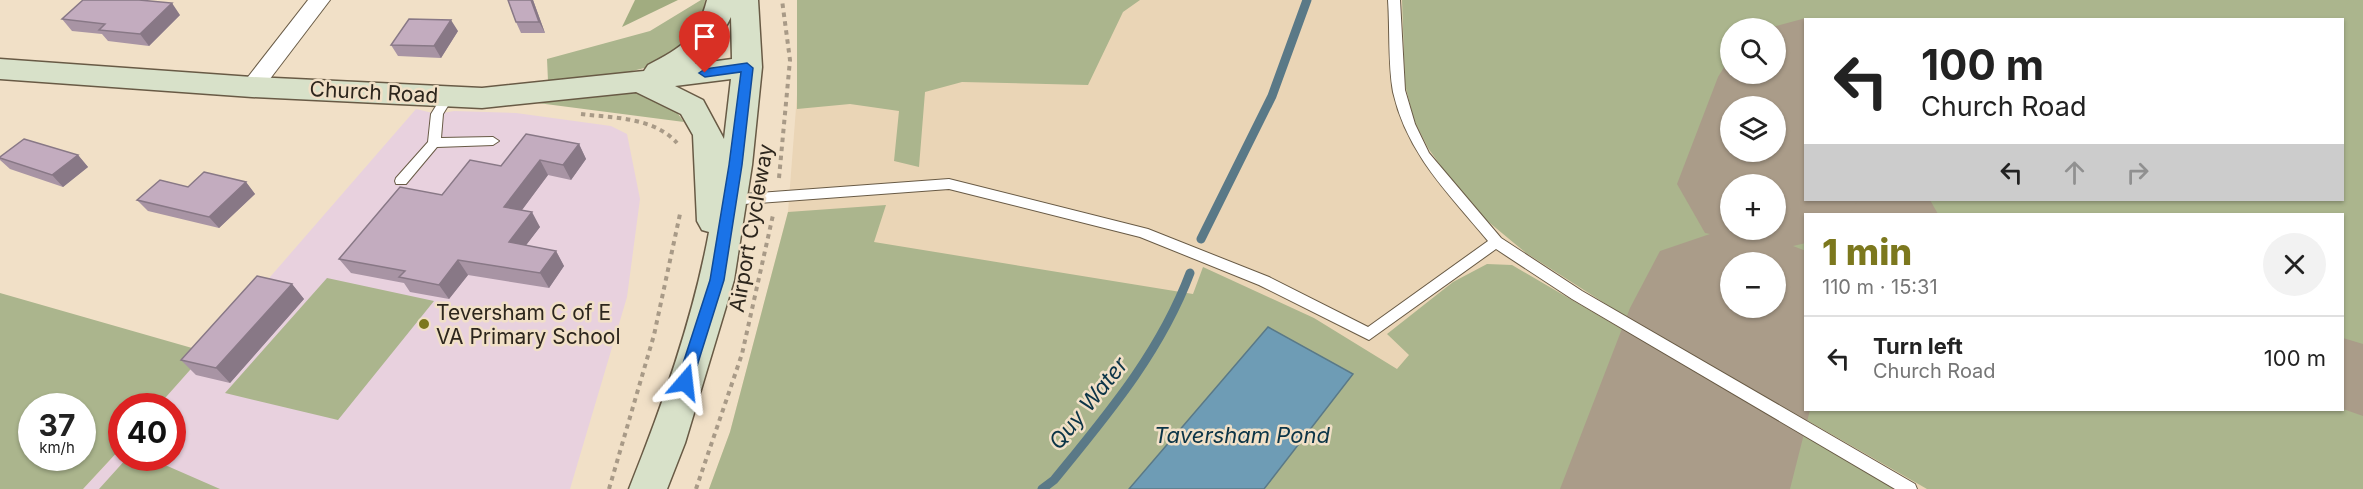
<!DOCTYPE html>
<html lang="en">
<head>
<meta charset="utf-8">
<style>
  :root { --surface:#fff; --page:#f2f2f2; --text:#222; --muted:#767676; --line:#e0e0e0; --accent:#7c781e }
  body { margin:0; font-family:Inter,sans-serif; background:var(--page); color:var(--text); height:100vh; display:flex; flex-direction:column; font-size:22px; white-space:nowrap }
  * { box-sizing:border-box; margin:0 }
  p { font-size:20px; color:var(--muted) }
  .icon { flex:none; width:33px; height:33px; fill:none; stroke:currentColor; stroke-width:2; stroke-linecap:round; stroke-linejoin:round }
  .map { position:relative; flex:1; overflow:hidden }
  .drawer { position:absolute; left:1804px; top:213px; width:540px; height:198px; display:flex; flex-direction:column; background:var(--surface); border-radius:0px; box-shadow:0 2px 4px #0004 }
  .drawer>* { flex:none }
  .top-card { position:absolute; left:1804px; top:18px; width:540px; height:183px; border-radius:0px; box-shadow:0 2px 4px #0004; background:#fff; color:var(--text); overflow:hidden }
  .buttons { position:absolute; left:1720px; top:18px; display:grid; gap:12px }
  .buttons a { display:grid; place-items:center; width:66px; height:66px; border-radius:50%; background:var(--surface); box-shadow:0 2px 4px #0004; font-size:30px }
  .speed { position:absolute; left:18px; top:393px; display:flex; gap:12px; font-size:30px; font-weight:700; text-align:center }
  .speed>* { display:grid; place-content:center; width:78px; height:78px; border-radius:50%; background:var(--surface); box-shadow:0 2px 4px #0004; line-height:1 }
  .speed small { font-size:15px; font-weight:400 }
  .speed .limit { border:9px solid #d22; background:#fff; color:#111 }
  .pin { position:absolute; display:grid; place-items:center; width:51px; height:51px; color:#fff; margin:-62px -26px; border-radius:50% 50% 50% 0; rotate:-45deg; box-shadow:0 0 6px #0007 }
  .pin .icon { rotate:45deg }
  .me { position:absolute; width:66px; margin:-33px; rotate:17deg; stroke-linejoin:round; filter:drop-shadow(0 0 4px #0008) }
  .turn { display:flex; align-items:center; gap:21px; height:126px; padding:0 18px; font-size:27px }
  .turn .icon { width:78px; height:78px; stroke-width:2.5 }
  .turn b { display:block; font-size:42px; line-height:51px }
  .lanes { display:flex; align-items:center; height:57px; padding:0 18px; background:#0003; justify-content:center; gap:30px; direction:ltr }
  .lanes .off { opacity:.35 }
  .round { display:grid; place-items:center; flex:none; width:63px; height:63px; border-radius:32px; background:var(--page) }
  .head { display:flex; align-items:center; justify-content:space-between; height:102px; padding:0 18px }
  h1 { font-size:36px; font-weight:800; line-height:45px; color:var(--accent) }
  ul { padding:0; list-style:none }
  li { display:flex; align-items:center; gap:18px; height:84px; padding:0 18px; border-top:2px solid var(--line) }
  li div { flex:1 }
  li b { display:block; font-size:22px }
  li em { font-style:normal }
  .map>svg:first-child { display:block }
  .built { fill:#ead5b6; fill-rule:evenodd }
  .education { fill:#e8d1de }
  .green { fill:#abb58d; fill-rule:evenodd }
  .forest { fill:#a1ac80 }
  .water { fill:#6e9cb5; stroke:#5a7987; stroke-width:1.5 }
  .lines { fill:none; stroke-linecap:round; stroke-linejoin:round }
  .stream { stroke:#5a7987; stroke-width:9 }
  .taxiway { fill:#aa9c89; fill-rule:evenodd }
  .runway { fill:#aa9c89; fill-rule:evenodd }
  .lane-casing { stroke:#685a45; stroke-width:2 }
  .street-casing { stroke:#685a45; stroke-width:2 }
  .secondary-casing { stroke:#685a45; stroke-width:3 }
  .path { stroke:#a89a87; stroke-width:4; stroke-dasharray:4.5 4.5; stroke-linecap:butt }
  .lane { fill:#fff; fill-rule:evenodd }
  .street { fill:#fff; fill-rule:evenodd }
  .secondary { fill:#d8e1c9; fill-rule:evenodd }
  .wall { fill:#a894a4 }
  .shaded-wall { fill:#887886 }
  .building { fill:#c3acbf; stroke:#887886; stroke-width:1.5 }
  .route { fill:#1a73e8; stroke:#114b97; stroke-width:1.5 }
  .poi-dot { fill:#7c781e; stroke:#f1e0c7; stroke-width:2 }
  .labels { text-anchor:middle; dominant-baseline:central; stroke-width:5; stroke-linejoin:round; paint-order:stroke }
  .street-label { font-size:21px; fill:#2d261d; stroke:#f1e0c7 }
  .poi-label { font-size:21px; fill:#2d261d; stroke:#f1e0c7; text-anchor:start }
  .water-label { font-size:22px; font-style:italic; fill:#0b3447; stroke:#f1e0c7 }
</style>
</head>
<body>
<div class="map">
<svg width="2363" height="489" viewBox="0 0 2363 489">
  <rect width="100%" height="100%" fill="#f1e0c7"/>
  <path class="built" d="M 797,0 L 2363,0 L 2363,489 L 709,489 L 730,432 L 788,212 L 798,82 ZM 1806,20 L 2343,20 L 2343,200 L 1806,200 ZM 1731,28 L 1776,28 L 1776,74 L 1731,74 ZM 1731,106 L 1776,106 L 1776,152 L 1731,152 ZM 1731,184 L 1776,184 L 1776,230 L 1731,230 ZM 1806,214 L 2343,214 L 2343,410 L 1806,410 ZM 1731,262 L 1776,262 L 1776,308 L 1731,308 Z"/>
  <path class="education" d="M 416,109 L 437,114 L 454,111 L 516,113 L 611,126 L 627,134 L 640,199 L 627,297 L 570,489 L 83,489 L 121,448 L 122,458 L 172,458 L 172,406 L 158,406 Z"/>
  <path class="green" d="M 701,0 L 705,0 C 704,9 704,24 699,32 C 668,78 597,75 548,81 L 547,59 L 650,31 Z
    M 797,0 L 1140,0 L 1123,12 L 1088,85 L 962,82 L 925,92 L 919,167 L 894,161 L 899,111 L 850,104 L 797,109 Z
    M 1402,0 L 2363,0 L 2363,489 L 1927,489 L 1623,315 L 1526,253 L 1485,219 L 1460,193 L 1428,148 L 1414,120 L 1405,85 ZM 1806,20 L 2343,20 L 2343,200 L 1806,200 ZM 1731,28 L 1776,28 L 1776,74 L 1731,74 ZM 1731,106 L 1776,106 L 1776,152 L 1731,152 ZM 1731,184 L 1776,184 L 1776,230 L 1731,230 ZM 1806,214 L 2343,214 L 2343,410 L 1806,410 ZM 1731,262 L 1776,262 L 1776,308 L 1731,308 Z
    M 626,92 C 656,96 667,96 684,122 L 530,102 Z
    M 886,205 L 874,242 L 1193,294 L 1203,267 L 1314,318 L 1397,369 L 1409,355 L 1387,334 L 1453,282 L 1487,264 L 1512,265 L 1896,489 L 709,489 L 730,432 L 788,212 Z
    M 327,278 L 434,301 L 338,420 L 225,393 Z
    M 0,293 L 206,352 L 158,406 L 122,406 L 121,448 L 83,489 L 0,489 ZM 32,406 L 82,406 L 82,458 L 32,458 Z
    M 127,458 L 149,458 L 220,489 L 99,489 Z"/>
  <path class="forest" d="M 635,0 L 678,0 L 622,27 Z"/>
  <path class="water" d="M 1268,327 L 1353,374 L 1264,489 L 1129,489 Z"/>
  <g class="lines">
    <path class="stream" d="M 1201,239 L 1272,96 L 1307,0
      M 1042,489 L 1054,480 C 1107,415 1160,353 1190,273"/>
    <path class="taxiway" d="M 1776,144 L 1806,153 L 1806,200 L 1930,200 L 1938,214 L 1827,214 L 1821,204 L 1806,209 L 1776,199 L 1776,184 L 1746,184 L 1738,171 L 1749,152 L 1776,152 Z
      M 2343,338 L 2363,344 L 2363,416 L 2343,409 Z"/>
    <path class="runway" d="M 1806,18 L 1811,20 L 1806,20 L 1806,200 L 1858,200 L 1850,214 L 1806,214 L 1806,243 L 1793,246 L 1806,251 L 1806,410 L 1810,410 L 1790,489 L 1560,489 L 1630,308 L 1660,251 L 1710,234 L 1705,233 L 1677,184 L 1718,77 L 1731,56 L 1731,74 L 1776,74 L 1776,28 L 1769,28 ZM 1731,106 L 1776,106 L 1776,152 L 1731,152 ZM 1731,184 L 1776,184 L 1776,230 L 1731,230 ZM 1731,262 L 1776,262 L 1776,308 L 1731,308 Z"/>
    <g class="lane-casing">
      <path id="lane" d="M 1388,0 L 1400,0 L 1405,90 L 1415,124 L 1429,153 L 1501,238 L 1582,291 L 1915,484 L 1917,489 L 1895,489 L 1572,299 L 1496,249 L 1369,340 L 1259,285 L 1140,237 L 949,189 L 730,205 L 723,200 L 730,195 L 949,179 L 1148,229 L 1269,277 L 1368,327 L 1488,241 C 1449,194 1407,154 1393,92 C 1388,65 1390,28 1388,0 Z
        M 448,92 L 454,96 L 443,114 L 441,138 L 493,137 L 499,141 L 493,145 L 437,147 L 406,184 L 396,184 L 395,181 L 396,178 L 428,142 L 431,114 L 444,93 Z"/>
    </g>
    <g class="street-casing">
      <path id="street" d="M 308,0 L 330,0 L 260,92 L 252,95 L 244,92 L 241,87 L 244,82 Z"/>
    </g>
    <g class="secondary-casing">
      <path id="secondary" d="M 707,0 L 758,0 L 762,67 L 752,165 L 734,280 L 685,443 L 667,489 L 629,489 C 662,407 693,319 709,232 L 702,230 L 697,221 L 693,135 L 681,114 L 636,92 L 482,108 L 252,97 L 0,79 L 0,59 L 252,77 L 482,88 L 644,71 L 648,65 C 682,47 697,39 707,0 ZM 731,17 L 732,59 L 695,64 L 717,44 ZM 731,79 L 724,139 L 703,100 L 675,86 Z"/>
    </g>
    <path class="path" d="M 581,114 C 613,118 654,117 677,143
      M 779,178 L 790,60 L 782,0
      M 609,489 L 654,335 L 680,214
      M 696,489 L 742,354 L 773,215"/>
    <use href="#lane" class="lane"/>
    <use href="#street" class="street"/>
    <use href="#secondary" class="secondary"/>
  </g>
  <path class="wall" d="M 533,0 L 545,33 L 521,33 L 516,22 Z
    M 180,15 L 149,46 L 108,41 L 102,34 L 72,31 L 62,19 Z
    M 458,31 L 441,58 L 398,56 L 391,45 Z
    M 579,144 L 586,159 L 571,180 L 548,175 L 522,210 L 540,227 L 526,245 L 556,251 L 564,266 L 549,288 L 468,275 L 449,299 L 410,292 L 404,283 L 351,273 L 339,259 L 442,195 L 501,166 Z
    M 78,155 L 88,167 L 63,187 L 10,169 L 0,160 L 0,157 Z
    M 246,182 L 255,194 L 219,228 L 148,211 L 137,200 L 188,187 Z
    M 292,284 L 304,299 L 230,383 L 196,375 L 181,360 Z"/>
  <path class="shaded-wall" d="M 531,0 L 533,0 L 545,33 L 539,22 Z
    M 172,3 L 180,15 L 149,46 L 140,34 Z
    M 451,20 L 458,31 L 441,58 L 434,46 Z
    M 579,144 L 586,159 L 571,180 L 563,165 Z
    M 78,155 L 88,167 L 63,187 L 52,175 Z
    M 540,160 L 548,175 L 513,222 L 504,207 Z
    M 246,182 L 255,194 L 219,228 L 209,217 Z
    M 532,212 L 540,227 L 517,257 L 509,242 Z
    M 556,251 L 564,266 L 549,288 L 540,273 Z
    M 458,260 L 468,275 L 449,299 L 439,285 Z
    M 292,284 L 304,299 L 230,383 L 216,368 Z"/>
  <path class="building" d="M 83,0 L 139,0 L 172,3 L 140,34 L 99,30 L 105,24 L 62,19 Z
    M 508,0 L 531,0 L 539,22 L 516,22 Z
    M 409,19 L 451,20 L 434,46 L 391,45 Z
    M 526,134 L 579,144 L 563,165 L 540,160 L 504,207 L 532,212 L 509,242 L 556,251 L 540,273 L 458,260 L 439,285 L 399,277 L 405,271 L 339,259 L 400,187 L 442,195 L 470,160 L 501,166 Z
    M 24,139 L 78,155 L 52,175 L 0,158 L 0,157 Z
    M 204,172 L 246,182 L 209,217 L 137,200 L 160,180 L 188,187 Z
    M 257,276 L 292,284 L 216,368 L 181,360 Z"/>
  <path class="route" d="M 747,63 L 753,68 L 742,165 L 724,280 L 692,382 L 685,388 L 677,382 L 710,280 L 729,165 L 741,72 L 705,77 L 699,73 L 705,69 Z"/>
  <circle class="poi-dot" cx="424" cy="324" r="6"/>
  <g class="labels">
    <g class="street-label">
      <text transform="translate(374 92) rotate(3)">Church Road</text>
      <text transform="translate(751 228) rotate(-80)">Airport Cycleway</text>
    </g>
    <g class="poi-label">
      <text x="436" y="312">Teversham C of E<tspan x="436" dy="24">VA Primary School</tspan></text>
    </g>
    <g class="water-label">
      <text transform="translate(1088 403) rotate(-51)">Quy Water</text>
      <text x="1242" y="435">Taversham Pond</text>
    </g>
  </g>
</svg>
<div class="buttons">
<a><svg class="icon" aria-label="search" viewBox="0 0 24 24"><circle cx="10" cy="10" r="6"/><path d="M15 15l6 6"/></svg></a>
<a><svg class="icon" aria-label="layers" viewBox="0 0 24 24"><path d="M12 4l9 5-9 5-9-5zM3 14l9 5 9-5"/></svg></a>
<a>+</a>
<a>−</a>
</div>
<div class="speed"><div>37<small>km/h</small></div><div class="limit">40</div></div>
<div class="pin" style="left:705px;top:73px;background:#d93025"><svg class="icon" aria-label="arrive" viewBox="0 0 24 24"><path d="M6 21V4h12l-3 4 3 4H6"/></svg></div>
<svg class="me" style="left:685px;top:382px" viewBox="-20 -20 40 40"><path d="M0-17L14 15 0 8-14 15z" fill="#1a73e8" stroke="#fff" stroke-width="4"/></svg>
<div class="top-card">
<div class="turn"><svg class="icon" aria-label="left" viewBox="0 0 24 24"><path d="M17 20v-9H6M10 6l-5 5 5 5"/></svg><div><b>100 m</b>Church Road</div></div>
<div class="lanes"><svg class="icon" aria-label="left" viewBox="0 0 24 24"><path d="M17 20v-9H6M10 6l-5 5 5 5"/></svg><svg class="icon off" aria-label="ahead" viewBox="0 0 24 24"><path d="M12 20V5M6 11l6-6 6 6"/></svg><svg class="icon off" aria-label="right" viewBox="0 0 24 24"><path d="M7 20v-9h11M14 6l5 5-5 5"/></svg></div>
</div>
<section class="drawer">
<div class="head"><div><h1>1 min</h1><p>110 m · 15:31</p></div><a class="round"><svg class="icon" aria-label="close" viewBox="0 0 24 24"><path d="M6 6l12 12M18 6L6 18"/></svg></a></div>
<ul>
<li><svg class="icon" aria-label="left" viewBox="0 0 24 24"><path d="M17 20v-9H6M10 6l-5 5 5 5"/></svg><div><b>Turn left</b><p>Church Road</p></div><em>100 m</em></li>
</ul>
</section>
</div>
</body>
</html>
